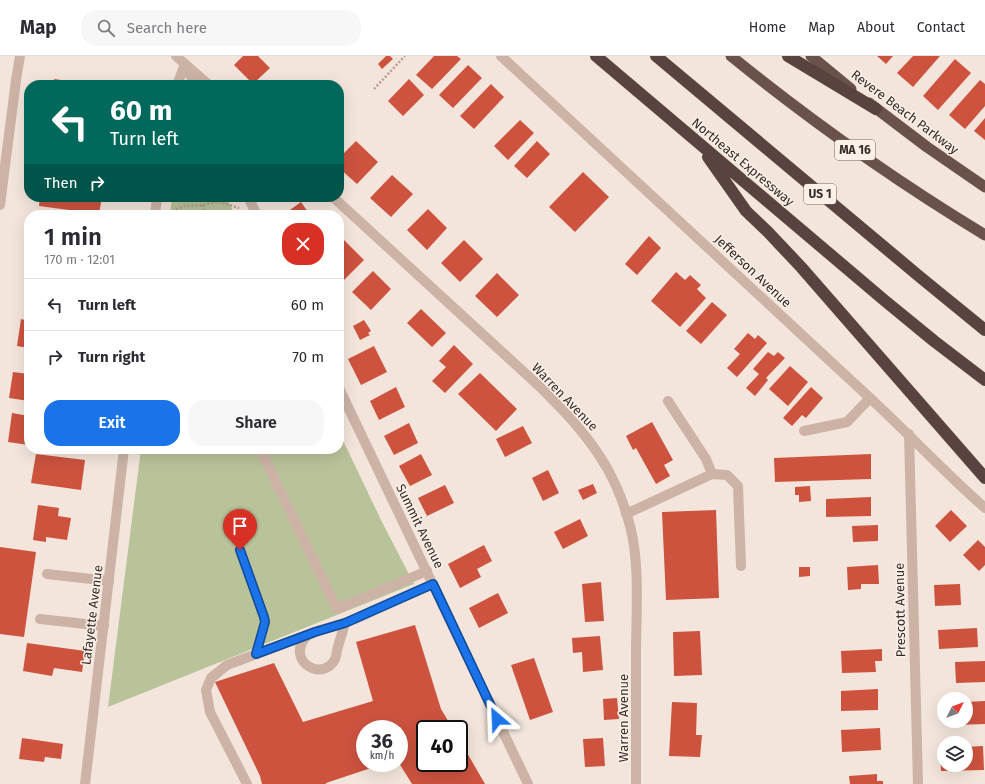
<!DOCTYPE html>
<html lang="en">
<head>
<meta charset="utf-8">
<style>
  :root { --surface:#fff; --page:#f7f7f7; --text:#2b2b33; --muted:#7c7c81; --line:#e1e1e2; --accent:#1a73e8 }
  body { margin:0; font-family:"Fira Sans",sans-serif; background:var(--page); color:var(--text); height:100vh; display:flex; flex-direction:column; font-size:15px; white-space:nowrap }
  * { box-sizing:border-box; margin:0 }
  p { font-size:13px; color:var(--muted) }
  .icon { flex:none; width:22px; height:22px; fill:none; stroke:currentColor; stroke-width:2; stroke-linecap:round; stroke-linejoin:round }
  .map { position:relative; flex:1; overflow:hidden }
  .drawer { position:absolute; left:24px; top:154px; width:320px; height:244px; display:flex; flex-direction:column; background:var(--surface); border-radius:16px; box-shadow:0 4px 16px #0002 }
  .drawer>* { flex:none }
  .hud { position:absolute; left:24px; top:24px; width:320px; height:122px; border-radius:16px; box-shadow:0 4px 16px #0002; background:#00695c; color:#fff; overflow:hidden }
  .needle { width:26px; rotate:48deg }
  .buttons { position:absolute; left:937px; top:636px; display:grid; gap:8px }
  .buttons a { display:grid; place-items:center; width:36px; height:36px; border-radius:50%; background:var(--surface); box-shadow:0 4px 16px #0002; font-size:20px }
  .speed { position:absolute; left:356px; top:664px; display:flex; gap:8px; font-size:20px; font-weight:700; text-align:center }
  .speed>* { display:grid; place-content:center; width:52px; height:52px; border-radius:50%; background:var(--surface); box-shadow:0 4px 16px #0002; line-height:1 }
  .speed small { font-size:10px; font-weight:400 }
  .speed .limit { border:2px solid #111; border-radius:6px; background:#fff; color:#111 }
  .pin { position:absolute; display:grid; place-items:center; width:34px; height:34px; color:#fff; margin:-41px -17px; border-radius:50% 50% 50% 0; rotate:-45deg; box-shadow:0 0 4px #0007 }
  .pin .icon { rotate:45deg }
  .me { position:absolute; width:44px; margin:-22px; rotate:334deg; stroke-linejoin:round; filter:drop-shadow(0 0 3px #0008) }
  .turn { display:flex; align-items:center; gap:14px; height:84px; padding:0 20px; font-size:18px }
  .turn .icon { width:52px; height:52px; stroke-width:2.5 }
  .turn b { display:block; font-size:28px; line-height:34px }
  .then { display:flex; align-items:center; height:38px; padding:0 20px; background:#0003; gap:8px; font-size:15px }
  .round { display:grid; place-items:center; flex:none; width:42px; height:42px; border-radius:16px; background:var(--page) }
  .head { display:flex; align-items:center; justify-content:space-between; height:68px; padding:0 20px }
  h1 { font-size:24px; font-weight:600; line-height:30px }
  .action { display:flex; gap:8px; margin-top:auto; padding:8px 20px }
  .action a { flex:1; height:46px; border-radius:16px; background:var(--accent); color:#fff; font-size:16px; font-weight:600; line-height:46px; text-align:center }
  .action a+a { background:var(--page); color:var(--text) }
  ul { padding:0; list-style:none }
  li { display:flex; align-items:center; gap:12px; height:52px; padding:0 20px; border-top:1px solid var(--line) }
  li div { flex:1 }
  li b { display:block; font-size:15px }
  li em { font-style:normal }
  header { display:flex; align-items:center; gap:24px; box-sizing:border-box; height:56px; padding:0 20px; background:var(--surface); border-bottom:1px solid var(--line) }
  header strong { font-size:19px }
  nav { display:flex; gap:22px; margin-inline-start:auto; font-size:14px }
  .search { width:280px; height:36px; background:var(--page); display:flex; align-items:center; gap:10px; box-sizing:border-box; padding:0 14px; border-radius:16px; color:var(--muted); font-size:15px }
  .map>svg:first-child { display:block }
  .green { fill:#b9c39a }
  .building { fill:#cd533f }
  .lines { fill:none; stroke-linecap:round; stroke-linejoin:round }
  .path { stroke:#b89d90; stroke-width:2.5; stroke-dasharray:2 2; stroke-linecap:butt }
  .service { stroke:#ccb3a6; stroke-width:10 }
  .minor { stroke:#ccb3a6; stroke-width:10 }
  .tertiary { stroke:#ccb3a6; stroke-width:10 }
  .trunk { stroke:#6a524a; stroke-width:11 }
  .motorway { stroke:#59433e; stroke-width:12 }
  .route-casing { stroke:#114b97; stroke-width:10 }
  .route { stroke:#1a73e8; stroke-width:7 }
  .labels { text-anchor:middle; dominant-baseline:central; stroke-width:3; stroke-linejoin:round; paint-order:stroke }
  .shield { fill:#faf0e7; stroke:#726661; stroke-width:1 }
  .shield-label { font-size:12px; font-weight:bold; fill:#372b27 }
  .street-label { font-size:13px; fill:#372b27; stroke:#faf0e7 }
</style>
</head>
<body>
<header>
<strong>Map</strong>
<div class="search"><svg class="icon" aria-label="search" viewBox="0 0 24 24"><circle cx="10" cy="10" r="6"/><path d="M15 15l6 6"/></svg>Search here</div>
<nav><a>Home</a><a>Map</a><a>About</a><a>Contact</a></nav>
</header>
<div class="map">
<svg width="985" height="728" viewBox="0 0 985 728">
  <rect width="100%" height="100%" fill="#f3e5db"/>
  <path class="green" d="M 172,141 L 226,141 L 235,159 L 170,159 Z
    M 339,376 L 381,464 L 414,528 L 108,651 L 141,393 L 339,393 Z"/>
  <path class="building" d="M 243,0 L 258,0 L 270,12 L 253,28 L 234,9 Z
    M 386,0 L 390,0 L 393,3 L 382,13 L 378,8 Z
    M 434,0 L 457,0 L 461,3 L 432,33 L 416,19 Z
    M 877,0 L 893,0 L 886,8 Z
    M 913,0 L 940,0 L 913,31 L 897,17 Z
    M 955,3 L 971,17 L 938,54 L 923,40 Z
    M 468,9 L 482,22 L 453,52 L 439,39 Z
    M 54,23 L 90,28 L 89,29 L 54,29 Z
    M 409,23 L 424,39 L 403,60 L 388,45 Z
    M 115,24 L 144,28 L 144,29 L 114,29 Z
    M 980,24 L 985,28 L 985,50 L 965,73 L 949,59 Z
    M 491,28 L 504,41 L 474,73 L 460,60 Z
    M 985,62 L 985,84 L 974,75 Z
    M 520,64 L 534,77 L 508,104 L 494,90 Z
    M 356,85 L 378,106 L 357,128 L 339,112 L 339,102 Z
    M 537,85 L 550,98 L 527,122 L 514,110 Z
    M 583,116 L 609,141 L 575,176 L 549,151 Z
    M 392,119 L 413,138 L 391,161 L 370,142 Z
    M 40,141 L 102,141 L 99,158 L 39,150 Z
    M 301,146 L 310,159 L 283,159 Z
    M 428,153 L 447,172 L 427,194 L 407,174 Z
    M 649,180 L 661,192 L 637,219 L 625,208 Z
    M 344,184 L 364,204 L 342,226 L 339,223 L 339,188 Z
    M 464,184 L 483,203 L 460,226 L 441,207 Z
    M 373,215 L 391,233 L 371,254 L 352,236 Z
    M 676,216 L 685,224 L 690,219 L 701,229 L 697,233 L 706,242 L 680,271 L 651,245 Z
    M 497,217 L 519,239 L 497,261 L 475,240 Z
    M 27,235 L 29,235 L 29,257 L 24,256 Z
    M 712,246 L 727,259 L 701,288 L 686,275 Z
    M 421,253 L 446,277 L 432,291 L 407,267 Z
    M 21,263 L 29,265 L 29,292 L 17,290 Z
    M 364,264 L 371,275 L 368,277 L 370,279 L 360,284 L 353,270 Z
    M 748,277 L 755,283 L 758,279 L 767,287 L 737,321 L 727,312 L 740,298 L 734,293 Z
    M 454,289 L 473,308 L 445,337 L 432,325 L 446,311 L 439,305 Z
    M 374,290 L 387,316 L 361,329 L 348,303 Z
    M 768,296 L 774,300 L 778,296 L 785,302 L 766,322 L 768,324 L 755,340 L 746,332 L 759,318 L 753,313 Z
    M 790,310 L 808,326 L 788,350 L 769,333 Z
    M 13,316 L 29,318 L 29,345 L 9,342 Z
    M 480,317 L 517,353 L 496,375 L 458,338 Z
    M 396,331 L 405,351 L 379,364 L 370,345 Z
    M 811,331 L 823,342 L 806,362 L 802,359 L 792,370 L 783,362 Z
    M 12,357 L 29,360 L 29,389 L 8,386 Z
    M 652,366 L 673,404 L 664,409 L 670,420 L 656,428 L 636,392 L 633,394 L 626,380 Z
    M 409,367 L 418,387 L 394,399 L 384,380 Z
    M 523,370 L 532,387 L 505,401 L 496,383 Z
    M 36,398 L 85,404 L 81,434 L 31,427 Z
    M 421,398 L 432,419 L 410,430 L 399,410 Z
    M 871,398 L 871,423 L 775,426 L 774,402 Z
    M 548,414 L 559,437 L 543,445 L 532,422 Z
    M 593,428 L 597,437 L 583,444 L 578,434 Z
    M 445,429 L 454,447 L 427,460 L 418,442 Z
    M 810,430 L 811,445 L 799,446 L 799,439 L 795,439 L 795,431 Z
    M 871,441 L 871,460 L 826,461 L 826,443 Z
    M 38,449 L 59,452 L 58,460 L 71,462 L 67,484 L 46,481 L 46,486 L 33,484 Z
    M 716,454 L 719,542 L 666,544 L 662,456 Z
    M 951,454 L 967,470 L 950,486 L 935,470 Z
    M 580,463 L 588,480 L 563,493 L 554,476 Z
    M 878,469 L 878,485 L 853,486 L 852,470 Z
    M 978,484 L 985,491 L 985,509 L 979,515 L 963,499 Z
    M 484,489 L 492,505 L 477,513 L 481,521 L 460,532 L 448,508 Z
    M 0,491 L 36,496 L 24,581 L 0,578 Z
    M 878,509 L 879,528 L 861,528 L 861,533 L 848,534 L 847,511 Z
    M 799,511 L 810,511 L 810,520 L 799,521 Z
    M 601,526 L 604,565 L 585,566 L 582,528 Z
    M 960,528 L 961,549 L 935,550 L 934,529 Z
    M 498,537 L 508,557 L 479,572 L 469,552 Z
    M 415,569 L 441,653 L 453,673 L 425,673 L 425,707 L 459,707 L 459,683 L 485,728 L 412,728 L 399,707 L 399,673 L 365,673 L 365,707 L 386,707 L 326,727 L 326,728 L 262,728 L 260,720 L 215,626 L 274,607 L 303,666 L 373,645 L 356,586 Z
    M 977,572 L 978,591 L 939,593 L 938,574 Z
    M 700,575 L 702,619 L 674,620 L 673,576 Z
    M 600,580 L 603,614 L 583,616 L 582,596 L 573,597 L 572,582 Z
    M 27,587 L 85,595 L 82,616 L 54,612 L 52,620 L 23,615 Z
    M 882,593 L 882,605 L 875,605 L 876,616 L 842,617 L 841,595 Z
    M 534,602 L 553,656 L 530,664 L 511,609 Z
    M 985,605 L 985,626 L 956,627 L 955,606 Z
    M 878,633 L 878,654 L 841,655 L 841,635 Z
    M 617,642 L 619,663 L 604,664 L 603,643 Z
    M 985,645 L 985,668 L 954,669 L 954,665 L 966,665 L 966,646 Z
    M 672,646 L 697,647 L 696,679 L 702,679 L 700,701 L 669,700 Z
    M 880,672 L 881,694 L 842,696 L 841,674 Z
    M 22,682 L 63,688 L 61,703 L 45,701 L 44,706 L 19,703 Z
    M 603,682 L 605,710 L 585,711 L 583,683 Z
    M 983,690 L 984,714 L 941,715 L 940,692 L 944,692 L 944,709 L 966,709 L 966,691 Z
    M 877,718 L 877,725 L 883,725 L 883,728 L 850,728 L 849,720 Z"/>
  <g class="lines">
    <path class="path" d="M 374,33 L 405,0
      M 203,149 L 204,159
      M 169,157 L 184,150 L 203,149 L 218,145 L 239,152"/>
    <path class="service" d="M 668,345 L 706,403 L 712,418
      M 804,375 L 847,366 L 870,342
      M 260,393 L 337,553 L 427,515
      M 626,458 L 712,418 L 727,419 L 738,430 L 741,510
      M 236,481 L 264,561 L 265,566 L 256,598
      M 47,518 L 109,525
      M 40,563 L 104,570
      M 345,567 C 343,575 340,583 338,591 C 336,596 337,601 334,605 C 321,625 290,606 303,585 C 309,574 327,573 338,569 C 350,566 362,560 374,554 C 394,545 413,537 433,528
      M 247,728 L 210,656 L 206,634 L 211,622 L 227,609 L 307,579"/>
    <path class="minor" d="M 177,29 L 185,8 L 209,29
      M 333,141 L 539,330 C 565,356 588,379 607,412 C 617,430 626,453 631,474 C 640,512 636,558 636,598 C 636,641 636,685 636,728
      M 0,149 L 16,24 L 20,0
      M 155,159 L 157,141
      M 909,378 L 918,728
      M 85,728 L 124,393"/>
    <path class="tertiary" d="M 176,0 L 185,8 L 195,29
      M 501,0 L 870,342 C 909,378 945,417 985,452
      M 248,141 L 257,159
      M 339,332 L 528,728"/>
    <path class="trunk" d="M 731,0 C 811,65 896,125 985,179
      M 811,0 L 851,33
      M 869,47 L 927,91 L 985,131"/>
    <path class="motorway" d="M 596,0 L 884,244 L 934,285 L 985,324
      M 656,0 L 920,221 L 985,274
      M 788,0 L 876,53
      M 708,101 L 746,155 L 768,176 L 801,211 L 985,422"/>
  </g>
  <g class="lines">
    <g class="route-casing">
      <path id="route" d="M 240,494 L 264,561 L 265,566 L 256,598 L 315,576 L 345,567 L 433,528 L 497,663"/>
    </g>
    <use href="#route" class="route"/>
  </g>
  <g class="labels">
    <g class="shield">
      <rect x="835" y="84" width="40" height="20" rx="3"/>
      <rect x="804" y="128" width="32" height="20" rx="3"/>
    </g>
    <g class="shield-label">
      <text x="855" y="94">MA 16</text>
      <text x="820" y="138">US 1</text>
    </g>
    <g class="street-label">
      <text transform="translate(905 56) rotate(37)">Revere Beach Parkway</text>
      <text transform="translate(743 106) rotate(40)">Northeast Expressway</text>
      <text transform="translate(753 215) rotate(43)">Jefferson Avenue</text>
      <text transform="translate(565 341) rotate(46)">Warren Avenue</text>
      <text transform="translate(420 470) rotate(64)">Summit Avenue</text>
      <text transform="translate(900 554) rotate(-91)">Prescott Avenue</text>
      <text transform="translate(92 559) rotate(-83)">Lafayette Avenue</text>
      <text transform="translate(623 662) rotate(-90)">Warren Avenue</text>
    </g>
  </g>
</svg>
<div class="buttons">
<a><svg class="needle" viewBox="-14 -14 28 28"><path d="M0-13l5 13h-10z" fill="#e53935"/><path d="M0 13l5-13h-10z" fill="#7c7c81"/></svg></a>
<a><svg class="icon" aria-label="layers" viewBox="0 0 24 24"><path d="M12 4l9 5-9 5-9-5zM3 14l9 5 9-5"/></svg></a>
</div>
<div class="speed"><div>36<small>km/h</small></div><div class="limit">40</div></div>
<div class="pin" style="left:240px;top:494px;background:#d93025"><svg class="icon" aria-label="arrive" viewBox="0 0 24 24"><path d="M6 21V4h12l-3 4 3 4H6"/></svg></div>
<svg class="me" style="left:497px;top:663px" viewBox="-20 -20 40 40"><path d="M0-17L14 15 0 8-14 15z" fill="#1a73e8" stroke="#fff" stroke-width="4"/></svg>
<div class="hud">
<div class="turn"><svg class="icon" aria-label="left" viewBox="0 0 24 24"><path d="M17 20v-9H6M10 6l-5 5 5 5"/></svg><div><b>60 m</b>Turn left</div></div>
<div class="then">Then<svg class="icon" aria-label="right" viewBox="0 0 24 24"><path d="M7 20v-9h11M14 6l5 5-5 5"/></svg></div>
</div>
<section class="drawer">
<div class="head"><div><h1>1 min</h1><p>170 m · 12:01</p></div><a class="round" style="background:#d93025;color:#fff"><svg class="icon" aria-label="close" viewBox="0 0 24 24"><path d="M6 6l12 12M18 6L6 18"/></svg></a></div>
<ul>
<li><svg class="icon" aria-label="left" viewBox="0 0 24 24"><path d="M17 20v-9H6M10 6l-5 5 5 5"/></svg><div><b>Turn left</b></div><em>60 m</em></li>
<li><svg class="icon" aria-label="right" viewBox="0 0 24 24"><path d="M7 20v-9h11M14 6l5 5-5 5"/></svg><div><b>Turn right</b></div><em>70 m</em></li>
</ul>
<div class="action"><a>Exit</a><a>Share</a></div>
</section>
</div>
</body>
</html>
